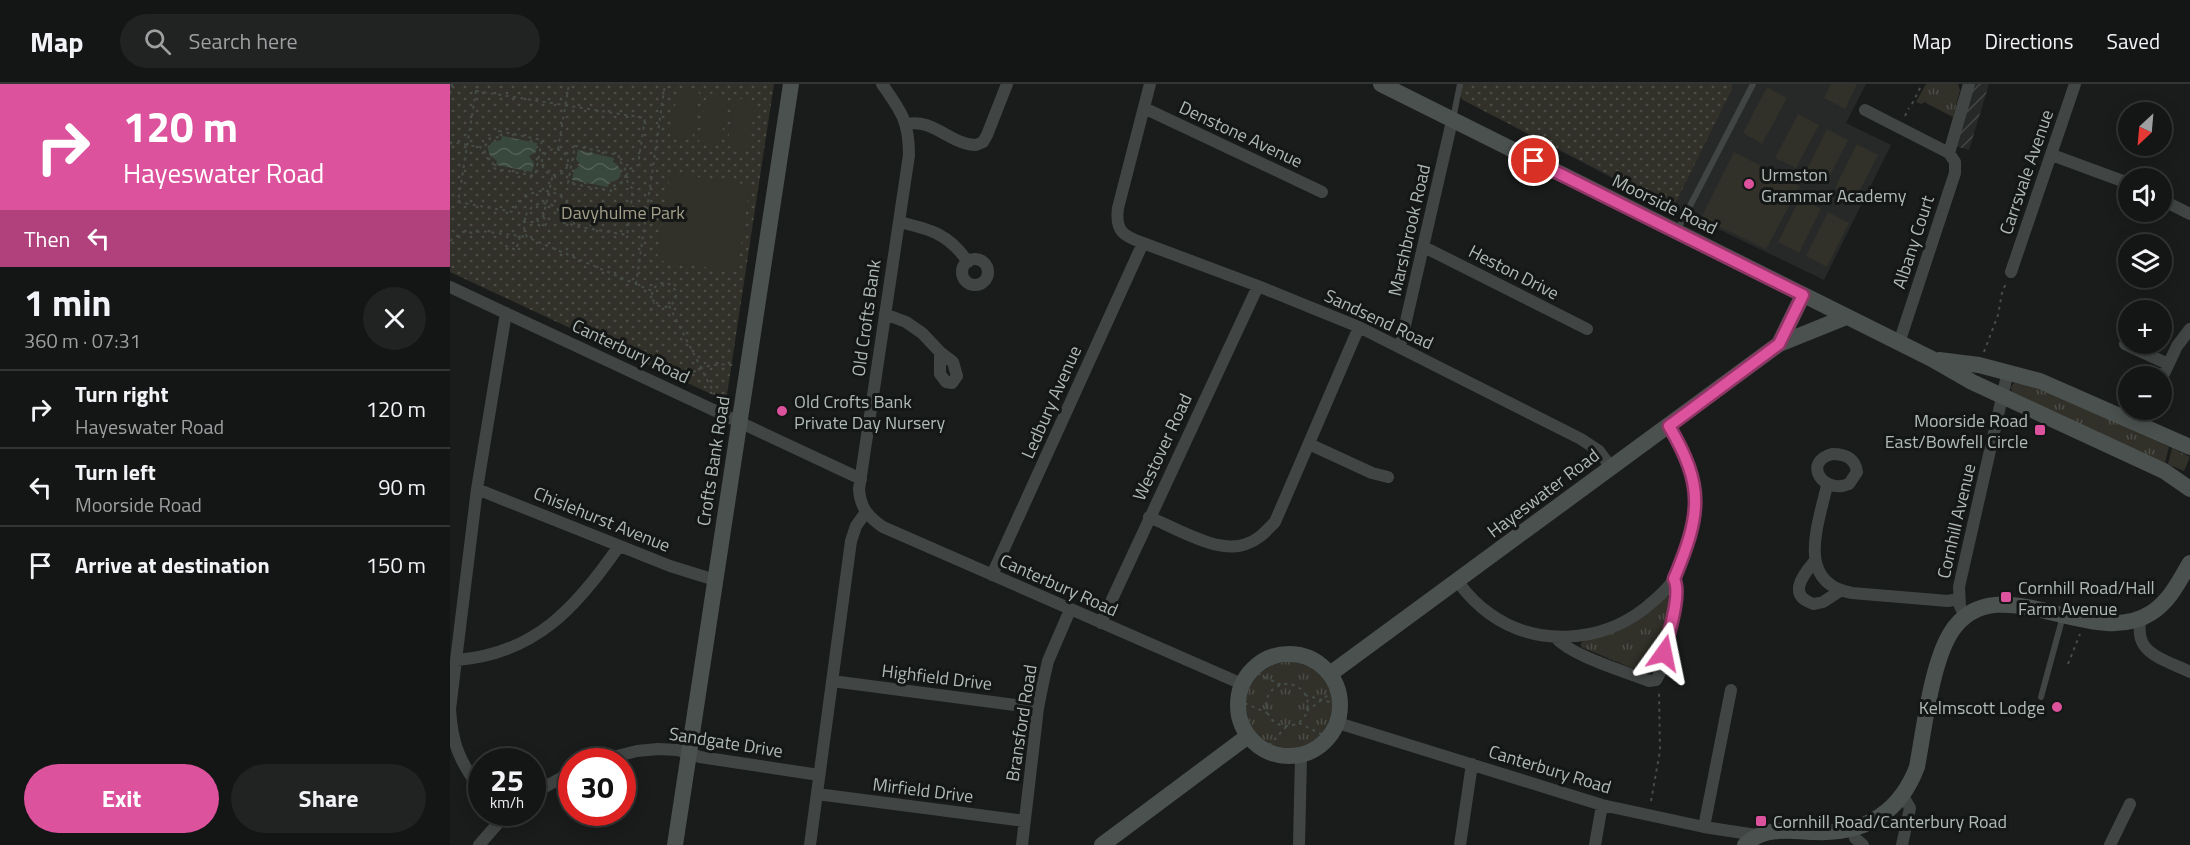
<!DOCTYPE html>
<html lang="en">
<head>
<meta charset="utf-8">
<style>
  :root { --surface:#141515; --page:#212222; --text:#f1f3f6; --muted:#9d9fa0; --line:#333434; --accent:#dd529d }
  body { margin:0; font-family:"Titillium Web",sans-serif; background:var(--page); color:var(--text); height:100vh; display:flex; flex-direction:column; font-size:22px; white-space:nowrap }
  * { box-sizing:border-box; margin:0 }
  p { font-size:20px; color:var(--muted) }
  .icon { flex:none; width:33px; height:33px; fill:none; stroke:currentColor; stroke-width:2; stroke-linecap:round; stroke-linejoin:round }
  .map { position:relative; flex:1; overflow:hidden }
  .sheet { display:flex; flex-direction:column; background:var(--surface); width:450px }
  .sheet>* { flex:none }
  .top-card { background:#dd529d; color:#fff; overflow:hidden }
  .needle { width:39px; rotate:206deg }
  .buttons { position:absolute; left:1668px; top:18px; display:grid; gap:12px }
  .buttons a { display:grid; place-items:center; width:54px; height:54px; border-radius:50%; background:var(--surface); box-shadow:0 3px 15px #0003,0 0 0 2px var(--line); font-size:30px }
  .speed { position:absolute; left:18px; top:664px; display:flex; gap:12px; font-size:30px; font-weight:700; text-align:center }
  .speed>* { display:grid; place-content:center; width:78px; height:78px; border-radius:50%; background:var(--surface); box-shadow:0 3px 15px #0003,0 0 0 2px var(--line); line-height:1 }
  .speed small { font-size:15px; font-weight:400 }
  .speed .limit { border:9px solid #d22; background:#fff; color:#111 }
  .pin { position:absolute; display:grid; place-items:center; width:51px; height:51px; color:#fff; margin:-26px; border:3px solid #fff; border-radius:50%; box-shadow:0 2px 6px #0007 }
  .me { position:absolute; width:66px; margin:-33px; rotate:12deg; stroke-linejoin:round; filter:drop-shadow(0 0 4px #0008) }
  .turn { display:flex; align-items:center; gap:21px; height:126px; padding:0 24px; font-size:27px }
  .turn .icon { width:78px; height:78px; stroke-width:2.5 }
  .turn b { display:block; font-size:42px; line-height:51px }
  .then { display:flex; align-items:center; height:57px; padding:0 24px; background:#0003; gap:12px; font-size:22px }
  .round { display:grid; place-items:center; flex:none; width:63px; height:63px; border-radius:32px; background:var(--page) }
  .head { display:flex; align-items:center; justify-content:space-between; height:102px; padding:0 24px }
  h1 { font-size:36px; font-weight:700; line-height:45px }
  .action { display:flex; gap:12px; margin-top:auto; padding:12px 24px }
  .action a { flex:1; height:69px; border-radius:36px; background:var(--accent); color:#fff; font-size:24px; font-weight:700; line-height:69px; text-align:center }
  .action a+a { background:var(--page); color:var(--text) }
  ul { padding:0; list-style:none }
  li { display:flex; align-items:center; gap:18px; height:78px; padding:0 24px; border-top:2px solid var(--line) }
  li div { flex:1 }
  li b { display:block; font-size:22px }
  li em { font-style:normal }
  header { display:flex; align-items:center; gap:36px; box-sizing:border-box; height:84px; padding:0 30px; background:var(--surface); border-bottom:2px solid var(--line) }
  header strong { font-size:28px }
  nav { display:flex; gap:33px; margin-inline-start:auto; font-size:21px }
  .search { width:420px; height:54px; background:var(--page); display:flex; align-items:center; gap:15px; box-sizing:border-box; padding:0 21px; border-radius:33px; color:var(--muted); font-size:22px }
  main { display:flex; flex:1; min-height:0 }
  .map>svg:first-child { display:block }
  .built { fill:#272929 }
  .industrial { fill:url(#industrial-furrows) }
  .grass { fill:url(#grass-tufts) }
  .park { fill:url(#park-dots) }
  .pitch { fill:#313129 }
  .water { fill:url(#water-waves) }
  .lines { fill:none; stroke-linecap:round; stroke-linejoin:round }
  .path { stroke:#464d49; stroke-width:2; stroke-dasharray:3 4.5; stroke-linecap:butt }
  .lane { stroke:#414644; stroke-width:6 }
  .street { stroke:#414644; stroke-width:12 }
  .secondary { stroke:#4a514e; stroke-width:16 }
  .route-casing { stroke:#903566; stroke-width:15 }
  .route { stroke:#dd529d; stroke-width:10 }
  .poi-dot { fill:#dd529d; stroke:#151717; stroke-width:2 }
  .labels { text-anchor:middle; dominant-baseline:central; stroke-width:6; stroke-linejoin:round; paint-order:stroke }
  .street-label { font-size:18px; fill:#afbab4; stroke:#151717 }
  .poi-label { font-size:18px; fill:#afbab4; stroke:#151717; text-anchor:start }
  .park-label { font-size:18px; fill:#a39f88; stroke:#151717 }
</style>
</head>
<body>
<header>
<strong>Map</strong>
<div class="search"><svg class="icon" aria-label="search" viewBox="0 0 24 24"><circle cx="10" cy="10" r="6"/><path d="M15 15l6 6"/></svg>Search here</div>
<nav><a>Map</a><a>Directions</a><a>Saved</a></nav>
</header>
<main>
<section class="sheet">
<div class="top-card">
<div class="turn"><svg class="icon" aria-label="right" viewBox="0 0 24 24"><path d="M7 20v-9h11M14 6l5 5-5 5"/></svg><div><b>120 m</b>Hayeswater Road</div></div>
<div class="then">Then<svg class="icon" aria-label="left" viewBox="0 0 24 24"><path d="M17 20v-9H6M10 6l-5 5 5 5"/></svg></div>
</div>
<div class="head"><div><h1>1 min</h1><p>360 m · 07:31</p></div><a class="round"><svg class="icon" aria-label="close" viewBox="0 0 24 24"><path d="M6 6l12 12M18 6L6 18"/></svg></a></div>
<ul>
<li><svg class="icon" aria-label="right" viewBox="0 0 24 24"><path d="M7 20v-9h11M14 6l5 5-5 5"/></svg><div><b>Turn right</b><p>Hayeswater Road</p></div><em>120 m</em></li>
<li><svg class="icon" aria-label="left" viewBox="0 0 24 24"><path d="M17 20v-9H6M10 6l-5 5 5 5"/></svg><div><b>Turn left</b><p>Moorside Road</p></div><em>90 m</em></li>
<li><svg class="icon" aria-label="arrive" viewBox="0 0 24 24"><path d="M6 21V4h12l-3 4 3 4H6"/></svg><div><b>Arrive at destination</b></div><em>150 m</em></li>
</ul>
<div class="action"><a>Exit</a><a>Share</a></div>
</section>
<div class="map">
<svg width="1740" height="761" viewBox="0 0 1740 761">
  <defs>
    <pattern id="industrial-furrows" width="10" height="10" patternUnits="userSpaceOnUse" patternTransform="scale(1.5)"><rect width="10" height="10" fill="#272929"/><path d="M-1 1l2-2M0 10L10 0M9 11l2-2" fill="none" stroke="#444646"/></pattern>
    <pattern id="grass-tufts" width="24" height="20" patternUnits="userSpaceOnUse" patternTransform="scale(1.5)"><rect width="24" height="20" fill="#313129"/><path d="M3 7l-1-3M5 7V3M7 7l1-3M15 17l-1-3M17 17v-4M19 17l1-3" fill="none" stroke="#4c4d46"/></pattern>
    <pattern id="park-dots" width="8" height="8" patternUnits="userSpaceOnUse" patternTransform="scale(1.5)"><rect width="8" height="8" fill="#313129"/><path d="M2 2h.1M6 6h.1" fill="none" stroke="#4c4d46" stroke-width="1.8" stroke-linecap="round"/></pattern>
    <pattern id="water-waves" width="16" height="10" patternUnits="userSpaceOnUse" patternTransform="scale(1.5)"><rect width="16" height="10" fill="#39483d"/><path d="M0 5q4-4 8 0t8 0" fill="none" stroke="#536057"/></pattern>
  </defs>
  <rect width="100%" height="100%" fill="#1a1c1c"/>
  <path class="built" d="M 1012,0 L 1416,0 L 1396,39 L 1441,61 L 1374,196 L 1162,94 L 1013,16 L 1011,14 Z"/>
  <path class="industrial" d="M 1515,0 L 1539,0 L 1519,66 L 1497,60 Z"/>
  <path class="grass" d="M 1476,0 L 1508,0 L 1510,6 L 1503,33 L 1474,18 L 1472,20 L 1466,18 Z
    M 1564,299 L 1579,301 L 1635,324 L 1719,363 L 1715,379 L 1562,309 L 1561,303 Z
    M 1722,364 L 1740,373 L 1734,387 L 1718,380 Z
    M 1217,512 L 1221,515 L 1207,581 L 1202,588 L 1194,589 L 1131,563 L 1131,559 C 1139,552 1160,552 1171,546 C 1189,538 1202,525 1217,512 Z
    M796 621a43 43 0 1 1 86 0a43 43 0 1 1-86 0Z"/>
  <path class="park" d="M 0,0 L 324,0 L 276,317 L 0,188 Z
    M 1012,0 L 1282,0 L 1282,5 L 1223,124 L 1013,16 L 1010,10 Z"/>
  <path class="pitch" d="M 1381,0 L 1407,0 L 1395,25 L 1374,14 Z
    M 1317,3 L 1337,14 L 1312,60 L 1293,49 Z
    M 228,4 L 249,8 L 242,56 L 220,53 Z
    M 257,9 L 278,13 L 270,61 L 249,58 Z
    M 285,14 L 306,17 L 298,66 L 277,62 Z
    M 1348,30 L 1369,41 L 1346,84 L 1325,74 Z
    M 1377,45 L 1398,56 L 1376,99 L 1355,89 Z
    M 1407,60 L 1428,71 L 1406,114 L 1385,104 Z
    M 1284,68 L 1350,102 L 1316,165 L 1251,134 Z
    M 220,89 L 300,101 L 287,188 L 207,176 Z
    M 1350,114 L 1371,125 L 1349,169 L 1328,158 Z
    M 1378,128 L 1399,139 L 1377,183 L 1356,172 Z"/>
  <path class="water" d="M 52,52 L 87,59 L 86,68 L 79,72 L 84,79 L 82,88 L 46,81 L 47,77 L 40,72 L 38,65 L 42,58 L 51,56 Z
    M 128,66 L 164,74 L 163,78 C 175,84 173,98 159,98 L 158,103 L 122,96 L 124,86 L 130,82 L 129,78 L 126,76 Z"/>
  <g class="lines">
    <path class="path" d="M 26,7 L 195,34 L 188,81 L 180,85 L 176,92 L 178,100 L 183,105 L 177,151 L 124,142 C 124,103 80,94 63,128 L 8,118 Z
      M 0,10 L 2,0
      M 1462,20 L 1472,0
      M 1455,32 L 1459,24
      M 49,47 L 92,56 L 85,92 L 42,84 L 43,79 L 36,73 L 34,64 L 39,55 L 48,53 Z
      M 0,60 L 2,58 L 34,64
      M 125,62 L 169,71 L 168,76 C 180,85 178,100 162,102 L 161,107 L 118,99 Z
      M 108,65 L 119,0
      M92 78a13 13 0 1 1 26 0a13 13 0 1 1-26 0Z
      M 93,133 L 103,90
      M87.5 138a4.5 4.5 0 1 1 9 0a4.5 4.5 0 1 1-9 0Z
      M 73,138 L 88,138
      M 123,141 L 114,139 L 107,124 C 86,109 66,132 77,153 L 202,207
      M 0,157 L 13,148 L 17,147 L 22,149 L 32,147 L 77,153
      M 56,163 L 56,162 L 66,166 L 70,153
      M202 211a12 12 0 1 1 24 0a12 12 0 1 1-24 0Z
      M 186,200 L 215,0
      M 219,222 L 266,313
      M 201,227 L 204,219
      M 1534,268 L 1548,231 L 1552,209 L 1556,199
      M 231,297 C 246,283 263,279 283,281
      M 1618,580 L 1630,550
      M 801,586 L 831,601
      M816 621a21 21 0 1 1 42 0a21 21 0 1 1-42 0Z
      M 855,611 L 890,621
      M 788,616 L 817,629
      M 857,627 L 886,605
      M 849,639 L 879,654
      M 814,667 L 837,642
      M 1201,717 L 1210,667 L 1209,608"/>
    <path class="lane" d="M 1003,35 L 1010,0
      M 1227,147 L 1303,0
      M 1591,613 L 1613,532"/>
    <path class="street" d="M 432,0 C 451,27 459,37 459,71 L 409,405 C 410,423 418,433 433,443 L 792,600
      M 700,0 L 668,124 C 665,147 673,152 693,159 L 808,202 L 909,243 L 1131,355 L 1149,367 L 1160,382
      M 694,24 L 872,108
      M 1415,26 L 1499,69 L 1505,78 L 1505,89 L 1449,259
      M 457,40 C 483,34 501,61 526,61 L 533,58 L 537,51 L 557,0
      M 1499,69 L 1519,0
      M 1602,71 L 1678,99
      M 1712,116 L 1740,130
      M 449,138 C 480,145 499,150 518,178
      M 974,163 L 1137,245
      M512 188a13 13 0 1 1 26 0a13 13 0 1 1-26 0Z
      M 1561,188 L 1625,0
      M 0,203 L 411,395
      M 435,230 L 456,238 L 472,249 L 490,268 L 503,278 L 507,292 L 502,299 L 496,298 L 490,290 L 490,268
      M 1675,260 L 1718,280
      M 950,263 L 1002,37
      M 1712,294 L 1727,262 L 1740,245
      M 859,360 L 922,389 L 938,393
      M 1382,370 C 1395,370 1405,374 1407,388 L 1399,400 C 1373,411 1352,378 1382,370 Z
      M 1377,401 C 1369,439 1344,499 1402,509 L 1498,517 L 1508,515
      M 27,405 L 220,482 L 265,496
      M 699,433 C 724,443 769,471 796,460 C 809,456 816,447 825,438 L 909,243
      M 1364,478 C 1351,493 1338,512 1364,520 L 1373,518 L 1390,507
      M 542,491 L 693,159
      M 1008,498 C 1017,510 1027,521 1040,530 C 1086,563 1150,559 1194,525 C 1204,517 1219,505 1225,493 C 1231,482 1234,470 1238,458 C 1243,442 1247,426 1246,409 C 1244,384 1231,363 1219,342
      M 1515,533 L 1510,522 L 1509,503 L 1558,287
      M 1689,535 C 1690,541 1689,549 1691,555 C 1696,573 1725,580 1740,588
      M 651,539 L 808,202
      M 1105,553 C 1121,572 1174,587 1199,597 L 1206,596 L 1211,587 C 1215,569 1232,510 1224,495
      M 7,576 C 85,570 127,523 169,462
      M 382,597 L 588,624
      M 888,639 L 1152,721 L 1254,743 L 1306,751
      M 143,678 L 187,667 L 208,665 L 228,666 L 250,673 L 369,691
      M 32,707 C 10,679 2,660 0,625 L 27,405 L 56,229
      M 82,710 L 122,688
      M 367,710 L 575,737
      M 1254,743 L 1281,606
      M 1403,746 L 1405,754 L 1413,761
      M 29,761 L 57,729
      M 360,761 L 401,457 L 406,442 L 416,428
      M 572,761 L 588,624 L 593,599 L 598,577 L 620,526
      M 849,761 L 851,672
      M 1010,761 L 1022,680
      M 1145,761 L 1152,721
      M 1452,761 L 1460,724 L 1453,712
      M 1660,761 L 1680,720"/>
    <path class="secondary" d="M 931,0 L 1482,275 L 1522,298 L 1714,387 L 1740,405
      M 1329,260 L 1353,211
      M 1489,276 L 1529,281 L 1590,297 L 1740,363
      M788 621a51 51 0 1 1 102 0a51 51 0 1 1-102 0Z
      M 880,590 L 1329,260 L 1396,233
      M 225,761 L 341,0
      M 652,761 L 798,652
      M 1295,761 C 1314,742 1340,747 1365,748 C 1414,750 1449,730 1467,683 C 1474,646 1481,582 1500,550 C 1544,477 1641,568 1701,529 C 1720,517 1729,497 1740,479"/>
  </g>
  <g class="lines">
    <g class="route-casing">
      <path id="route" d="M 1084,77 L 1353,211 L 1329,260 L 1219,342 C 1255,403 1251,430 1224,495 C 1232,510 1218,551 1214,569"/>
    </g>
    <use href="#route" class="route"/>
  </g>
  <g class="poi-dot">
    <circle cx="1299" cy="100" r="6"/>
    <circle cx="332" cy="327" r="6"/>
    <rect x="1584" y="340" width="12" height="12" rx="3"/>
    <rect x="1550" y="507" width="12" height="12" rx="3"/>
    <circle cx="1607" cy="623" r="6"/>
    <rect x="1305" y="731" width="12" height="12" rx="3"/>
  </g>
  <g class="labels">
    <g class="street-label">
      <text transform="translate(791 50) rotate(25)">Denstone Avenue</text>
      <text transform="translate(1576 88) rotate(-71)">Carrsvale Avenue</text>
      <text transform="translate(1215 120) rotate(26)">Moorside Road</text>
      <text transform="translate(959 146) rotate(-77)">Marshbrook Road</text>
      <text transform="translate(1463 158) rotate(-72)">Albany Court</text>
      <text transform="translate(1064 188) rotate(27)">Heston Drive</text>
      <text transform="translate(416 234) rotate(-82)">Old Crofts Bank</text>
      <text transform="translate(929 235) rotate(25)">Sandsend Road</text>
      <text transform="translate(181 267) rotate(25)">Canterbury Road</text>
      <text transform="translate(601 318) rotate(-66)">Ledbury Avenue</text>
      <text transform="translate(712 363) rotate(-65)">Westover Road</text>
      <text transform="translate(263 377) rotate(-81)">Crofts Bank Road</text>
      <text transform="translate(1093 409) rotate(-37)">Hayeswater Road</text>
      <text transform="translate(152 435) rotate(22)">Chislehurst Avenue</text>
      <text transform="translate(1506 437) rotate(-77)">Cornhill Avenue</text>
      <text transform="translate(609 501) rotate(24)">Canterbury Road</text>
      <text transform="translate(487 593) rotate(7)">Highfield Drive</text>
      <text transform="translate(571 639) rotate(-81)">Bransford Road</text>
      <text transform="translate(276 658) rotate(9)">Sandgate Drive</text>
      <text transform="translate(1100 685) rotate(17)">Canterbury Road</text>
      <text transform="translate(473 706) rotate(7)">Mirfield Drive</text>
    </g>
    <g class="poi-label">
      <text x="1311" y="90">Urmston<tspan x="1311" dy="21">Grammar Academy</tspan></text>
      <text x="344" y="317">Old Crofts Bank<tspan x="344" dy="21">Private Day Nursery</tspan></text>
      <text x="1578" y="336" text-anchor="end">Moorside Road<tspan x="1578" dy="21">East/Bowfell Circle</tspan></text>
      <text x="1568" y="503">Cornhill Road/Hall<tspan x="1568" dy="21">Farm Avenue</tspan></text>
      <text x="1595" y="623" text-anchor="end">Kelmscott Lodge</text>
      <text x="1323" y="737">Cornhill Road/Canterbury Road</text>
    </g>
    <g class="park-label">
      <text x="173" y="128">Davyhulme Park</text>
    </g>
  </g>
</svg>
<div class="buttons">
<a><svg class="needle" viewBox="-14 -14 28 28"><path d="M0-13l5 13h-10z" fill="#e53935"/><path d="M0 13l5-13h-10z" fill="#9d9fa0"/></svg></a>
<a><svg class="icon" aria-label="sound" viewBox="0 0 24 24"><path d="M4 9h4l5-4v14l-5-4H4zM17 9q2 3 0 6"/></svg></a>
<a><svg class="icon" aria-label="layers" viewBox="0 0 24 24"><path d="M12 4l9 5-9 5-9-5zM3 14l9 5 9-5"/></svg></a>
<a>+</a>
<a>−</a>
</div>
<div class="speed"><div>25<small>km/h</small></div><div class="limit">30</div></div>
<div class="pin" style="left:1084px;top:77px;background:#d93025"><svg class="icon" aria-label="arrive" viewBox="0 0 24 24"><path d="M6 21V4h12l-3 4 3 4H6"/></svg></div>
<svg class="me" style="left:1214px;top:569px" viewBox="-20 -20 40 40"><path d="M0-17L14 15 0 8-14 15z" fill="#dd529d" stroke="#fff" stroke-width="4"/></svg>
</div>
</main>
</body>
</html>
